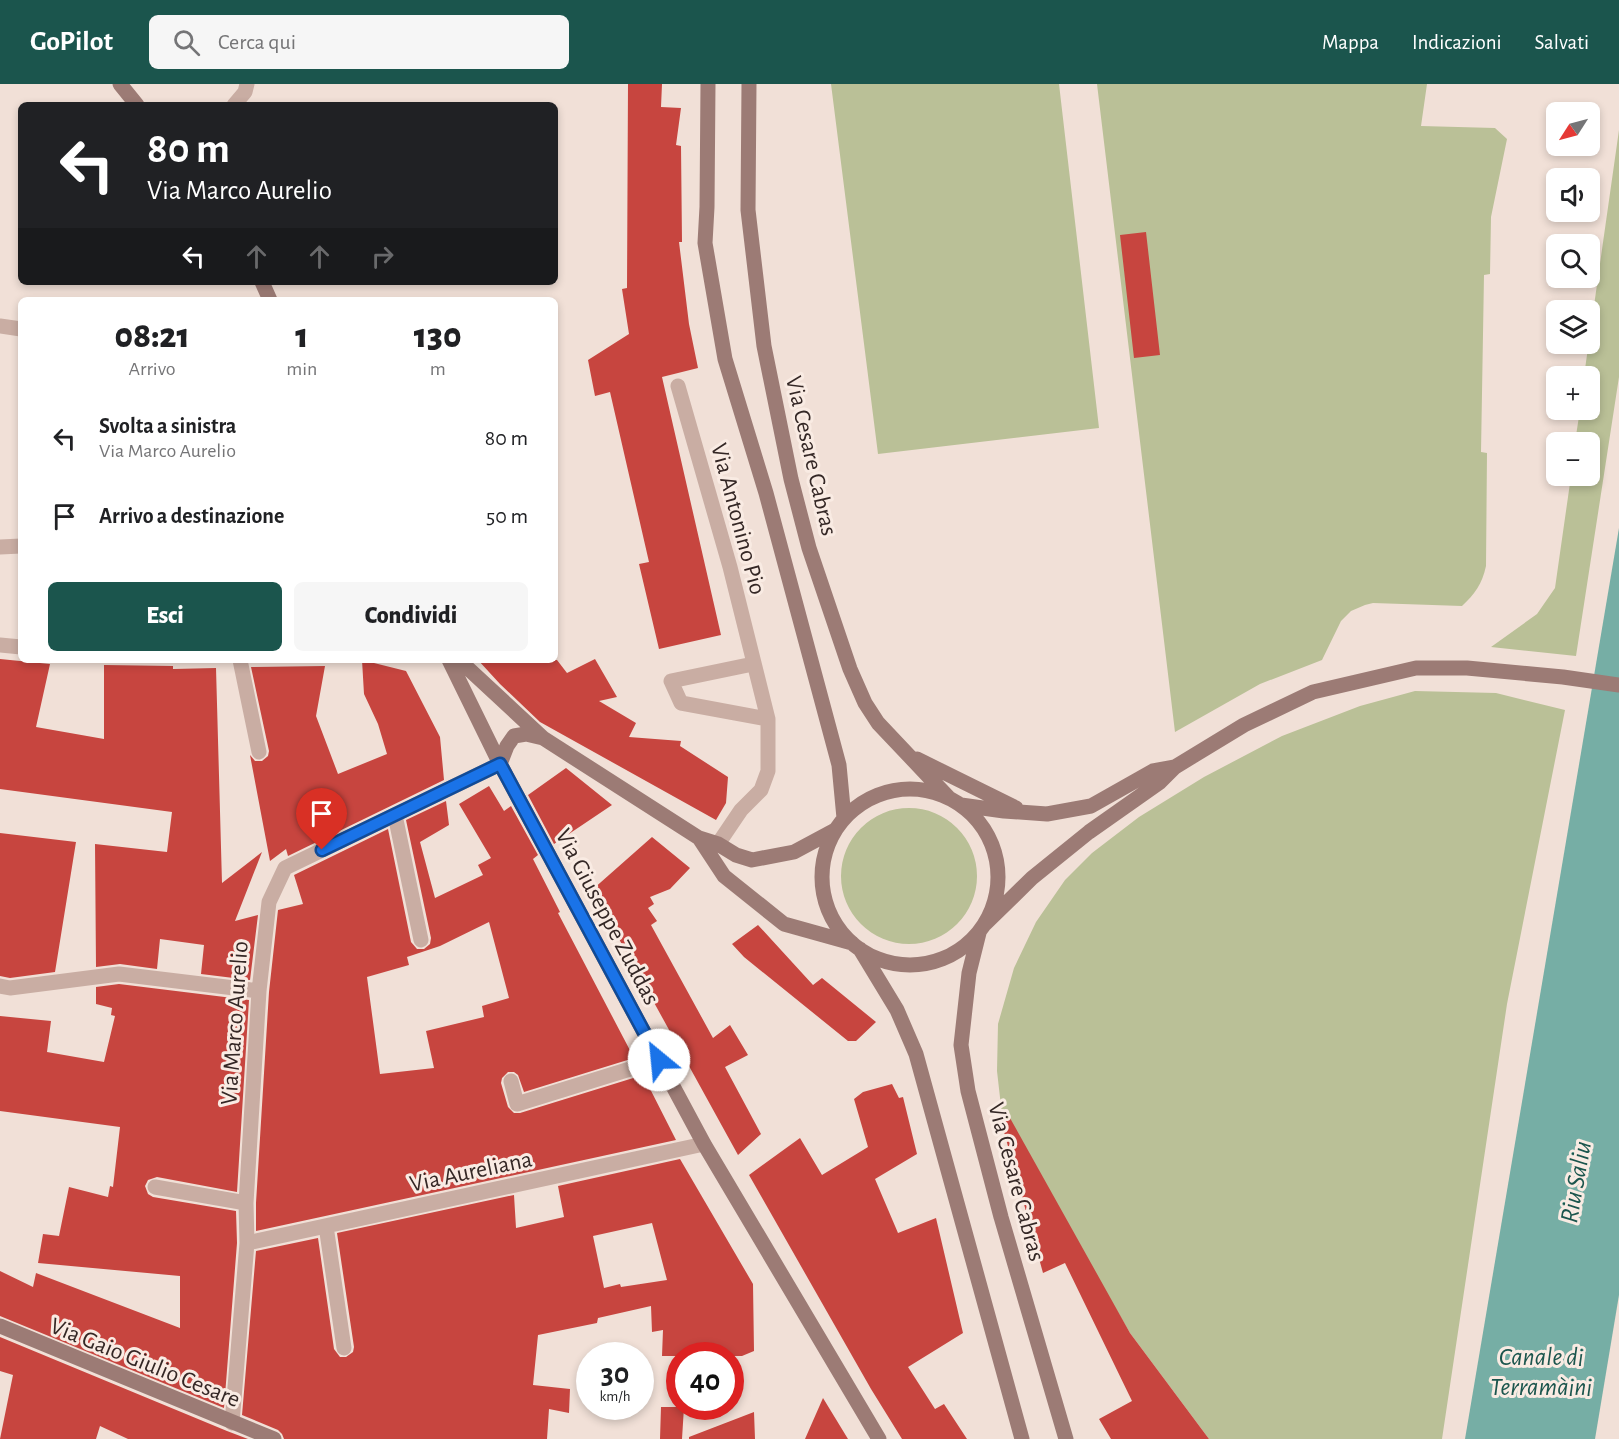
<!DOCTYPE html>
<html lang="it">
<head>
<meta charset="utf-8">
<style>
  :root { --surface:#fff; --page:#f6f6f6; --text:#202124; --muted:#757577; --accent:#1b554d }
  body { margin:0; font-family:"Alegreya Sans",sans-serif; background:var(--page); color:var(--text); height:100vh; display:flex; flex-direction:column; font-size:22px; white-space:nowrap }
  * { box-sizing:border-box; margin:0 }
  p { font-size:20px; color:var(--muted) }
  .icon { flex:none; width:33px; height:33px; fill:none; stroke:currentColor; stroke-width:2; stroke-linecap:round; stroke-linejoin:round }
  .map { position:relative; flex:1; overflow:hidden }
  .drawer { position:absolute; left:18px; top:213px; width:540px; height:366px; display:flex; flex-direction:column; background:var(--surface); border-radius:9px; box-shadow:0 3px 9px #0003 }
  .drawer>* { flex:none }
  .top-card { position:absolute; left:18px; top:18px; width:540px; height:183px; border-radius:9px; box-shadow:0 3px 9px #0003; background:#202124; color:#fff; overflow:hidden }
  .needle { width:39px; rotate:234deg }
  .controls { position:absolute; left:1546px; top:18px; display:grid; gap:12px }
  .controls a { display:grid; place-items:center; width:54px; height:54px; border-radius:9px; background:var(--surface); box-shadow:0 3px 9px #0003; font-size:30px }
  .speed { position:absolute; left:576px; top:1258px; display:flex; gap:12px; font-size:30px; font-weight:700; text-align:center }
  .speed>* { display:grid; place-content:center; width:78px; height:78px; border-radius:50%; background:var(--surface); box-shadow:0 3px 9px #0003; line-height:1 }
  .speed small { font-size:15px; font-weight:400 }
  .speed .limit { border:9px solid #d22; background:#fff; color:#111 }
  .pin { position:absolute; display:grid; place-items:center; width:51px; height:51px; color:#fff; margin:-62px -26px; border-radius:50% 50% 50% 0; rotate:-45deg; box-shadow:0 0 6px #0007 }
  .pin .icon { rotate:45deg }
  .me { position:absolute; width:66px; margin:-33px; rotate:332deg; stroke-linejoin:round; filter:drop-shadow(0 0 4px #0008) }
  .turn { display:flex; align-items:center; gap:21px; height:126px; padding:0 30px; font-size:27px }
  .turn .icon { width:78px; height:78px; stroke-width:2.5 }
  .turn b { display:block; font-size:42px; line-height:51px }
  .lanes { display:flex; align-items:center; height:57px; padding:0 30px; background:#0003; justify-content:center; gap:30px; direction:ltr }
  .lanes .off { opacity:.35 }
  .eta { display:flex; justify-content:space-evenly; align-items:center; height:102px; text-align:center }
  .eta b { font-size:36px; font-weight:800; line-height:42px }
  .action { display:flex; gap:12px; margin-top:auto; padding:12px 30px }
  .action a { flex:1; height:69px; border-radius:9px; background:var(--accent); color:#fff; font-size:24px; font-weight:800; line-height:69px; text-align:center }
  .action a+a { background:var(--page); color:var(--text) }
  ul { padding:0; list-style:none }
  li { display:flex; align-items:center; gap:18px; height:78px; padding:0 30px }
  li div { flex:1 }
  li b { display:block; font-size:22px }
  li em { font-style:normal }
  header { display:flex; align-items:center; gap:36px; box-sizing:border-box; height:84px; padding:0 30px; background:var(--accent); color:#fff }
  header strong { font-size:28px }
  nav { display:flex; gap:33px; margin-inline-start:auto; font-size:21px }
  .search { width:420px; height:54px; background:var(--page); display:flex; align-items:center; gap:15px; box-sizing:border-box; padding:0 21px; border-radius:9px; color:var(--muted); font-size:22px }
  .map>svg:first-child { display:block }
  .green { fill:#bac097 }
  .water { fill:#76aea5 }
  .building { fill:#c7453f; fill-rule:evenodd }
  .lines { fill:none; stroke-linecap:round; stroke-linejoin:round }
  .street { stroke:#c9ada3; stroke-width:15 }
  .secondary { stroke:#9c7b75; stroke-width:15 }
  .route-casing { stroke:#114b97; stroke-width:15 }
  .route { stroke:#1a73e8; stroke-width:10 }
  .labels { text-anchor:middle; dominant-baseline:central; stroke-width:6; stroke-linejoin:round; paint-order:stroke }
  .street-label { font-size:24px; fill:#342725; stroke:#f9ebe3 }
  .water-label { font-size:26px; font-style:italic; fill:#1b554d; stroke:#f9ebe3 }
</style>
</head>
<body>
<header>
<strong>GoPilot</strong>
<div class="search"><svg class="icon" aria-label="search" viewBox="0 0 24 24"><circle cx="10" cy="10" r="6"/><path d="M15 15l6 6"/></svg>Cerca qui</div>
<nav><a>Mappa</a><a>Indicazioni</a><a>Salvati</a></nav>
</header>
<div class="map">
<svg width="1619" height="1355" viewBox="0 0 1619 1355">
  <rect width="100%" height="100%" fill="#f1e0d7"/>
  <path class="green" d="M 831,0 L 1059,0 L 1099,344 L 878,370 Z
    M 1097,0 L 1427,0 L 1421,42 L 1495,44 L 1507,55 L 1491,133 L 1490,190 L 1484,191 L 1481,368 L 1487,369 L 1486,482 C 1482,500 1475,510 1462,522 L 1373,519 L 1365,521 L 1351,527 L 1341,537 L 1322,576 L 1260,600 L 1175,648 Z
    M 1619,46 L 1619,293 L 1576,572 L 1491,563 L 1537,530 L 1555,504 L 1571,392 L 1590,392 L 1590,358 L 1575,358 L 1580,326 L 1590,326 L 1590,292 L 1584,292 Z
    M 1415,607 L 1496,609 L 1565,626 L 1507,920 L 1442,1355 L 1209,1355 L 1130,1249 L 1084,1170 L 1003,1040 L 997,987 L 998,940 L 1014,884 L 1036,838 L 1065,796 L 1092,769 L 1139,733 L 1204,693 L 1282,652 L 1360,622 Z
    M841 792a68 68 0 1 1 136 0a68 68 0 1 1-136 0Z"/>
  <path class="water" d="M 1619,444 L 1619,1211 L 1595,1355 L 1465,1355 Z"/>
  <path class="building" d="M 628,0 L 662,0 L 661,23 L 681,24 L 676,61 L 681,62 L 682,158 L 679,158 L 689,240 L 698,284 L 662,293 L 721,551 L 659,565 L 639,480 L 649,478 L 610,308 L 595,312 L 588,276 L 629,250 L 622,205 L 627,204 Z
    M 1146,148 L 1160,271 L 1134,274 L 1120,151 Z
    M 0,575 L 50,580 L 36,643 L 104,655 L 104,581 L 173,582 L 173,585 L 216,584 L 222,799 L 262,768 L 235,837 L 258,831 L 250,896 L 201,890 L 204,861 L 160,855 L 157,885 L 120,880 L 96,883 L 95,760 L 167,768 L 172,728 L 0,705 Z
    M 595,575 L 617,613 L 599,617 L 636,639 L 629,653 L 681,657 L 680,662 L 728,693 L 726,719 L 716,736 L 540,638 L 500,600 L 478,576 L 557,576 L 567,589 Z
    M 362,576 L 406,587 L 440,653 L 444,696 L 288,772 L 286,765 L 270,777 L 250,671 L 255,677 L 262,677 L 268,672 L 269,667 L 251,583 L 325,582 L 316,632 L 338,690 L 387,670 L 378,640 L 364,610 Z
    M 566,684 L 612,721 L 554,760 L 528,711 Z
    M 489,702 L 504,727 L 511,722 L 538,771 L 533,775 L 560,828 L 558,829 L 634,974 L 524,1008 L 518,991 L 514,988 L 508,988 L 502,994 L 501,999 L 508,1023 L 514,1029 L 520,1029 L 643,991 L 676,1056 L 256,1147 L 256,1119 L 269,908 L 278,826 L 303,820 L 294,791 L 388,745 L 411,858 L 417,865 L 424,865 L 430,860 L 431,854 L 406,736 L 446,717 L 449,741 L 420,758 L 435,814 L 483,791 L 478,781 L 491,774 L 459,720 ZM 489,838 L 509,914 L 482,922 L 484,933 L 426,947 L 434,984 L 380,990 L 367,893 L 409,881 L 407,873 L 440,862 Z
    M 0,749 L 76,758 L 55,888 L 10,894 L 0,892 Z
    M 652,753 L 690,784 L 670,805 L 650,813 L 654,820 L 648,824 L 657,837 L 651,841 L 713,954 L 730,941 L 748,971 L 725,983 L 761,1050 L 738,1071 L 592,806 Z
    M 758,841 L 813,901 L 822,894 L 876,938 L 856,957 L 848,957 L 744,873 L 732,860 Z
    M 119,900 L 249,916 L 237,1108 L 157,1093 L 148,1096 L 145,1102 L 148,1110 L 153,1113 L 236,1127 L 237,1159 L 224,1324 L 0,1232 L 0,1187 L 33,1203 L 36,1189 L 180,1244 L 180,1192 L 38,1179 L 43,1150 L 59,1152 L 69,1103 L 108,1113 L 110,1102 L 113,1103 L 120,1043 L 0,1027 L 0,932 L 51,937 L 47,968 L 104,978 L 115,932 L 111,931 L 112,924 L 96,920 L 96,903 Z
    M 892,1000 L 899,1014 L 903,1013 L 917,1070 L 875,1095 L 898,1149 L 936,1134 L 963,1249 L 908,1283 L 935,1325 L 944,1320 L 967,1355 L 902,1355 L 871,1305 L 749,1091 L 800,1054 L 822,1091 L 868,1063 L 854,1015 L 863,1008 Z
    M 1010,1034 L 1130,1249 L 1209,1355 L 1111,1355 L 1099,1335 L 1132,1317 L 1065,1179 L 1043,1189 L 1001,1037 Z
    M 680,1075 L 753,1200 L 754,1267 L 742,1272 L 662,1272 L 663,1246 L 652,1248 L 651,1222 L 598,1234 L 597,1239 L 538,1251 L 533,1301 L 570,1305 L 569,1329 L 549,1325 L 547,1355 L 284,1355 L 282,1350 L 278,1346 L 242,1331 L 256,1167 L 318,1154 L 334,1265 L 340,1273 L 346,1273 L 353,1268 L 354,1263 L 337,1149 L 514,1111 L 516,1144 L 564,1133 L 558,1102 ZM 652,1139 L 667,1196 L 621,1203 L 620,1200 L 604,1204 L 593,1152 Z
    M 0,1253 L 227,1347 L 248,1355 L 128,1355 L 100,1342 L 96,1355 L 0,1355 L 13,1291 L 0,1287 Z
    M 823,1314 L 848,1355 L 805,1355 Z
    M 661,1323 L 684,1323 L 682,1355 L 660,1355 Z
    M 754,1328 L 755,1355 L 689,1355 L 689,1353 Z"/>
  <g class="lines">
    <path class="street" d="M 234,21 L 245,8 L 247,0
      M 0,242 L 21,245
      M 678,302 L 730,483 L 768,635 L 768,687 L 761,706 L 741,726 L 718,760
      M 0,463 L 21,462
      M 0,561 L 21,563
      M 240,576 L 259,668
      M 753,580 L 671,597 L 681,619 L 768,635
      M 395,731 L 421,856
      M 0,902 L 10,904 L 119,890 L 259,907
      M 511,997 L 517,1020 L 659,976
      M 155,1103 L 246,1119
      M 326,1142 L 344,1264
      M 247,1159 L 704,1060
      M 232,1339 L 247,1159 L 246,1119 L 259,907 L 269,818 L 285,784 L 500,680"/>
    <path class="secondary" d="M 120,0 L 137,21
      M 708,0 L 707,123 L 705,159 L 725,275 L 766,409 L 839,681 L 844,734
      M 749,0 L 748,126 L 764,262 L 791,395 L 809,464 L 850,585 L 865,619 L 878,639 L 948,713
      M 262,198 L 270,216
      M 449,576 L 500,680 L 704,1060 L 879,1355
      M 459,576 L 543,654 L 699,754 L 718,760 L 736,771 L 752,776 L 794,768 L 835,746
      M 917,675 L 1016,724
      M 500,680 L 507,662 L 514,652 L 526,650 L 543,654
      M822 793a88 88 0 1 1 176 0a88 88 0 1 1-176 0Z
      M 961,721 L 1004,727 L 1047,730 L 1091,722 L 1153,687 L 1175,683
      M 699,754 L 724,792 L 784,840 L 852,859
      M 984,841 L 1032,794 L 1089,748 L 1160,698 L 1175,683 L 1244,641 L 1313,608 L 1416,584 L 1467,584 L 1563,593 L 1619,601
      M 979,849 L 969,889 L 961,961 L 968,1007 L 1001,1133 L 1066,1355
      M 860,865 L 897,926 L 916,970 L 1022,1355
      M 0,1242 L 274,1355"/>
  </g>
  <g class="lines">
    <g class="route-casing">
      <path id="route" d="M 322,766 L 500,680 L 659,976"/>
    </g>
    <use href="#route" class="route"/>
  </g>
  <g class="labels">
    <g class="street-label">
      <text transform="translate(811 372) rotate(77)">Via Cesare Cabras</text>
      <text transform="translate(738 435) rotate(75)">Via Antonino Pio</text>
      <text transform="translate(607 833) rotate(62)">Via Giuseppe Zuddas</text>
      <text transform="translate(235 939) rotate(-86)">Via Marco Aurelio</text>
      <text transform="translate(471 1088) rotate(-12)">Via Aureliana</text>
      <text transform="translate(1016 1098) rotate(75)">Via Cesare Cabras</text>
      <text transform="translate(145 1279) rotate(22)">Via Gaio Giulio Cesare</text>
    </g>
    <g class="water-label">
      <text transform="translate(1576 1098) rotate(-80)">Riu Saliu</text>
      <text x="1541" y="1273">Canale di<tspan x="1541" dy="30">Terramàini</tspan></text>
    </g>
  </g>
</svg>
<div class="controls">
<a><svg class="needle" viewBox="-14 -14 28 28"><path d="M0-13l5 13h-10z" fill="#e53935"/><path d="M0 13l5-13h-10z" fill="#757577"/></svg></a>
<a><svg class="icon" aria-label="sound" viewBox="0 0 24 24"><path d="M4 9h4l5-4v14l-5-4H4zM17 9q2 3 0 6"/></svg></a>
<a><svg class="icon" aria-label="search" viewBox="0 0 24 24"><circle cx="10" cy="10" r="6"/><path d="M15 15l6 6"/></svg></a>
<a><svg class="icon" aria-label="layers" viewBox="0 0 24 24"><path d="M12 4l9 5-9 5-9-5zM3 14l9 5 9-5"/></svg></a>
<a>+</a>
<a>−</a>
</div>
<div class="speed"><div>30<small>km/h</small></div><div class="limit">40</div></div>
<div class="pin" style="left:322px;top:766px;background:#d93025"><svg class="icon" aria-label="arrive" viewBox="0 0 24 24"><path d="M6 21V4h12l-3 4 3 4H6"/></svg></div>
<svg class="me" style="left:659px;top:976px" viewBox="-20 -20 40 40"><circle r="19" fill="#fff"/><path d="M0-13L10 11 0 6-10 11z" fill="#1a73e8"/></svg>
<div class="top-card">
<div class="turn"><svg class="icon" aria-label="left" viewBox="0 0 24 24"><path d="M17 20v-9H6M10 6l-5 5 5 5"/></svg><div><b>80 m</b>Via Marco Aurelio</div></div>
<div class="lanes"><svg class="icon" aria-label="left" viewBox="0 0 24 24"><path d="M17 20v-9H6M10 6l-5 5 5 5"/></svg><svg class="icon off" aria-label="ahead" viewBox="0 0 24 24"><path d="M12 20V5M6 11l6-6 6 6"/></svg><svg class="icon off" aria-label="ahead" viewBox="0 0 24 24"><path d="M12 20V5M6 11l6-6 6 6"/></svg><svg class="icon off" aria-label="right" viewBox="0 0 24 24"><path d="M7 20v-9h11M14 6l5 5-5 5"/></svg></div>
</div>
<section class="drawer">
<div class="eta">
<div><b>08:21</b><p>Arrivo</p></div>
<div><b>1</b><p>min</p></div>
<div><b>130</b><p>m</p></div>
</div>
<ul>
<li><svg class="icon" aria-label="left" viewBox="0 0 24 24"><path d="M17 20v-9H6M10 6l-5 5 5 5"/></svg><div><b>Svolta a sinistra</b><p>Via Marco Aurelio</p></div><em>80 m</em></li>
<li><svg class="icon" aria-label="arrive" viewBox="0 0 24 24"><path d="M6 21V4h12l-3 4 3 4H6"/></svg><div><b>Arrivo a destinazione</b></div><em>50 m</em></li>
</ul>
<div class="action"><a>Esci</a><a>Condividi</a></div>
</section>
</div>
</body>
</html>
